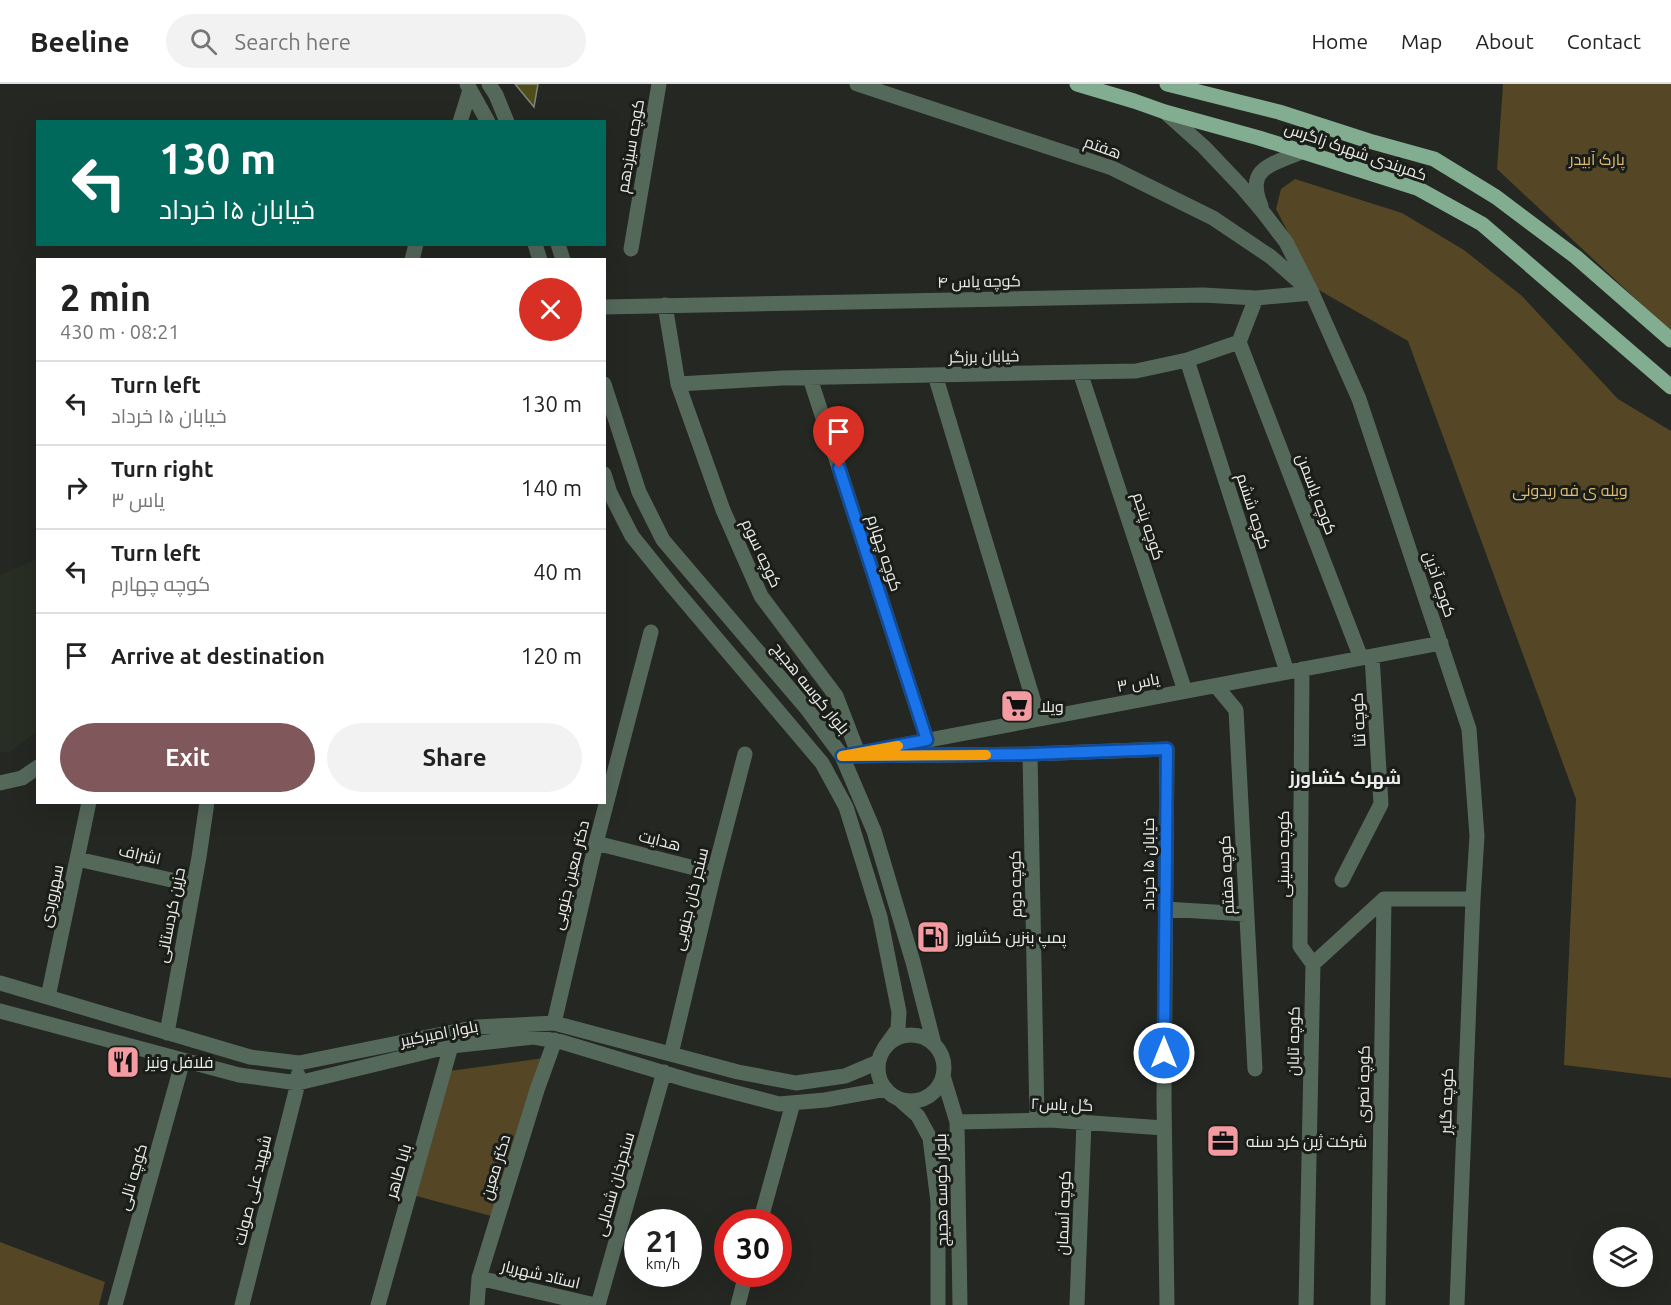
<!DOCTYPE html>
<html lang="en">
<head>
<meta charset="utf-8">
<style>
  :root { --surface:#fff; --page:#f2f2f2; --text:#222; --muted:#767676; --line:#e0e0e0; --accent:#80585b }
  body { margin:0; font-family:Ubuntu,Cairo,sans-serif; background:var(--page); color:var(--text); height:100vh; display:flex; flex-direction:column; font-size:22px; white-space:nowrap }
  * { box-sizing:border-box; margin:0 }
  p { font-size:20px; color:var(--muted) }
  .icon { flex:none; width:33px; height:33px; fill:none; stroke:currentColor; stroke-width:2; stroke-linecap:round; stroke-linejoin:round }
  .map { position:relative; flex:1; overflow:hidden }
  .sheet { position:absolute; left:36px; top:174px; width:570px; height:546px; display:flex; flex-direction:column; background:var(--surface); border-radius:0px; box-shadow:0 6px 24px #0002 }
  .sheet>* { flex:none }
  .guide { position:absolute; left:36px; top:36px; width:570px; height:126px; border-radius:0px; box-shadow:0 6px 24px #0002; background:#00695c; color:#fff; overflow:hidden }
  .fabs { position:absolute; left:1593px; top:1143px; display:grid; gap:12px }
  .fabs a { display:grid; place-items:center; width:60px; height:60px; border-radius:50%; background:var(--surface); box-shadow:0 6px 24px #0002; font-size:30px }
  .speed { position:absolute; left:624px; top:1125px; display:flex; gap:12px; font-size:30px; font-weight:700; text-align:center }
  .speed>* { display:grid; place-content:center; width:78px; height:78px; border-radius:50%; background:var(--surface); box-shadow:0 6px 24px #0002; line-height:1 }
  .speed small { font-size:15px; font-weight:400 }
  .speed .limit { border:9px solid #d22; background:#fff; color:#111 }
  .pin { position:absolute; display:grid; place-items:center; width:51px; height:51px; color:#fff; margin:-62px -26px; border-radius:50% 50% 50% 0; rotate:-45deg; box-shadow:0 0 6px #0007 }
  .pin .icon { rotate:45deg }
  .me { position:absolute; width:66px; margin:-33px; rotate:0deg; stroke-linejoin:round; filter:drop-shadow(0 0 4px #0008) }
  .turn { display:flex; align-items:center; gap:21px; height:126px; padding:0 24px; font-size:27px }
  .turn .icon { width:78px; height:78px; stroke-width:2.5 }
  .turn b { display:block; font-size:42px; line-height:51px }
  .round { display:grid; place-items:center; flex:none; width:63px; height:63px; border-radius:32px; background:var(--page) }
  .summary { display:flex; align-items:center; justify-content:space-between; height:102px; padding:0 24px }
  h1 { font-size:36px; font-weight:600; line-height:45px }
  .action { display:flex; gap:12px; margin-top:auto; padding:12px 24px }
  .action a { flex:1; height:69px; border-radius:36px; background:var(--accent); color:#fff; font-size:24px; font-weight:600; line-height:69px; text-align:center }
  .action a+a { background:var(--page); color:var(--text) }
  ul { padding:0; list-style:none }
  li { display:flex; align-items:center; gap:18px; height:84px; padding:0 24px; border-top:2px solid var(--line) }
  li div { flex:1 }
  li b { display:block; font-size:22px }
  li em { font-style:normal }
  header { display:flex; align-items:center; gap:36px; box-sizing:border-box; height:84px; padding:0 30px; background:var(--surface); border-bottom:2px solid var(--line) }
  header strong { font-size:28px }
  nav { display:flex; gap:33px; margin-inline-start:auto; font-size:21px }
  .search { width:420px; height:54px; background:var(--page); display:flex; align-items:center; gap:15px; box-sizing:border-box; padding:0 21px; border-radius:33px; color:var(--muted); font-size:22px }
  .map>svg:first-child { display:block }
  .built { fill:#282e23 }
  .green { fill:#554625 }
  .building { fill:#4f4e1a; stroke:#82837c; stroke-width:1.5 }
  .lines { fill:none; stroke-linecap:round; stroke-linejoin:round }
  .minor { stroke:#55695b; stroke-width:15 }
  .major { stroke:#82ad90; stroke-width:15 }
  .route-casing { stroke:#114b97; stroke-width:15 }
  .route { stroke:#1a73e8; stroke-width:10 }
  .slow { stroke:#f59e0b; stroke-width:10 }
  .labels { text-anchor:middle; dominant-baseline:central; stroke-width:6; stroke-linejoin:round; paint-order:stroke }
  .street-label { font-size:16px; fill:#ebedea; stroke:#1a1d18 }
  .park-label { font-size:16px; fill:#debb70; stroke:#1a1d18 }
  .poi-label { font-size:16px; fill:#ebedea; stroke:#1a1d18; text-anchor:start }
  .neighbourhood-label { font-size:18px; font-weight:bold; fill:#ebedea; stroke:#1a1d18 }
</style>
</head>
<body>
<header>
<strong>Beeline</strong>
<div class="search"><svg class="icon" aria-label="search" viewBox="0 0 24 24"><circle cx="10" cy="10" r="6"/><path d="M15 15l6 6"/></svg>Search here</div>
<nav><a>Home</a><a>Map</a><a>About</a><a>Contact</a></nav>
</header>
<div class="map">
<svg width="1671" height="1221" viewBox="0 0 1671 1221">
  <rect width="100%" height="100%" fill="#242722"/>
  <path class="built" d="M 37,475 L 37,648 L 9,668 L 0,669 L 0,491 Z"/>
  <path class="green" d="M 1503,0 L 1671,0 L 1671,248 L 1497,85 Z
    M 1295,95 L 1402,129 L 1464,166 L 1522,212 L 1618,315 L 1671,347 L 1671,994 L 1564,981 L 1576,715 L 1408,257 L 1317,205 L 1276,125 L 1281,105 Z
    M 544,974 L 495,1133 L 405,1109 L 442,988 Z
    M 0,1158 L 105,1198 L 99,1221 L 0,1221 Z"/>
  <path class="building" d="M 515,0 L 538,0 L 534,23 Z"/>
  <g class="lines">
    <path class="minor" d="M 467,0 L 488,38
      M 489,0 L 496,11 L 507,38
      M 857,0 L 1112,84 L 1213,134 L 1271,173 L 1305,203
      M 1165,28 L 1204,63 L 1241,102 L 1263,128 L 1286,158 L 1312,209 L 1359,315 L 1469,645 L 1477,752 L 1473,815 L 1457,1221
      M 460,38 L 470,6
      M 1261,122 C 1245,84 1271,81 1301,68
      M 535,160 L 540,176
      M 558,160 L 563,176
      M 631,165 L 659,0
      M 412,176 L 416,160
      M 665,221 L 678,300 L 723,426 L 761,512 L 836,612 L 858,669
      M 604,223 L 1203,211 L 1256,214 L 1312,209
      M 1239,258 L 1361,574
      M 1187,276 L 1287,588
      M 1080,288 L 1185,607
      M 935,291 L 1039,635
      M 810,294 L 927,656
      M 604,300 L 639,408 L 663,456 L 807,625 L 842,672 L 874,747 L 913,878 L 934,960
      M 678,300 L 782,294 L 1136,287 L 1187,276 L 1239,258 L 1256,214
      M 604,390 L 610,409 L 632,452 L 673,503 L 822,679 L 846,723 L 880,833 L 899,928 L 898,945 L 885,963
      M 1302,585 L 1300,862 L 1313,880
      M 1216,602 L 1236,626 L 1255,985
      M 881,665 L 1441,559
      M 1030,670 L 1037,1036
      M 842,672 L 1030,670 L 1167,665 L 1164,1017 L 1167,1221
      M 0,699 L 22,694 L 38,683
      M 596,759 L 714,789
      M 77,775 L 194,801
      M 1342,796 L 1381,720 L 1372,572
      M 1165,825 L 1246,830
      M 0,899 L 250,973 L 299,979 L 477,943 L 554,939 L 738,988 L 796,999 L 845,992 L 878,978
      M 48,913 L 89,718
      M 0,927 L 239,991 L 298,999 L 451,962 L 534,953 L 562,958 L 691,997 L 779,1020 L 825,1016 L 886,1005
      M 554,939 L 596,759 L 651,548
      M 167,949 L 199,773 L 207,718
      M878 984a33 33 0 1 1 66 0a33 33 0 1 1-66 0Z
      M 671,970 L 714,789 L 745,670
      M 943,992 L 957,1038 L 960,1221
      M 899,1015 L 918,1032 L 930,1054 L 938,1118 L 938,1221
      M 957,1038 L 1050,1036 L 1164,1044
      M 760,1138 L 793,1019
      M 479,1194 L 595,1221
      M 115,1221 L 183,976
      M 242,1221 L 298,999 L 298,991
      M 378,1221 L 451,962
      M 477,1221 L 479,1194 L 537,1006 L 555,956
      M 598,1221 L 664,988
      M 738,1221 L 746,1190
      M 1077,1221 L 1084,1038
      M 1306,1221 L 1313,880 L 1384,815 L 1473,815
      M 1378,1221 L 1384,815"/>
    <path class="major" d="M 1077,0 L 1134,17 L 1165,28 L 1259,54 L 1417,104 L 1482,140 L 1671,303
      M 1167,0 L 1279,28 L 1369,57 L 1434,75 L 1496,113 L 1576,173 L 1671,256"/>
  </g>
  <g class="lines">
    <g class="route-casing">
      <path id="route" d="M 839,384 L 927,656 L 842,672 L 1030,670 L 1167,665 L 1164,969"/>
    </g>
    <use href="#route" class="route"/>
    <path class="slow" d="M 898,662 L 842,672 L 986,671"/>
  </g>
  <defs>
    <g id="supermarket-square" transform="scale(1.725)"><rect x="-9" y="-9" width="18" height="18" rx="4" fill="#f49aa1" stroke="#1a1d18"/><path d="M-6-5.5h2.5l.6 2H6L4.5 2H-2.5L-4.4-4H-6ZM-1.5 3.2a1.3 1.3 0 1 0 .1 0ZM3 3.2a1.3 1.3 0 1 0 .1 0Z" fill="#111"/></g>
    <g id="fuel-square" transform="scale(1.725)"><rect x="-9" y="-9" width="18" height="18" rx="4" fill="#f49aa1" stroke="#1a1d18"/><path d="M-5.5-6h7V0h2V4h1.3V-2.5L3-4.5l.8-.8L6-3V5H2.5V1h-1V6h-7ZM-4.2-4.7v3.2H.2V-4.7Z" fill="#111"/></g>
    <g id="restaurant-square" transform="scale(1.725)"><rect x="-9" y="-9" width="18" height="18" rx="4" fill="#f49aa1" stroke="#1a1d18"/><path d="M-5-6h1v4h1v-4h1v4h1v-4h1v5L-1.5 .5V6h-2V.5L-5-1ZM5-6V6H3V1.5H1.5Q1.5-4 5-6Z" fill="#111"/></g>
    <g id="office-square" transform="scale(1.725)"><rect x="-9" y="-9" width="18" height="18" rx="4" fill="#f49aa1" stroke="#1a1d18"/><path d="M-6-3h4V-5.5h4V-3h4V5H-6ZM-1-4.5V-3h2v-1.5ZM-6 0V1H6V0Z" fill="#111"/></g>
  </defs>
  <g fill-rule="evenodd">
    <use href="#supermarket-square" x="1017" y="622"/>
    <use href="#fuel-square" x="933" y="853"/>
    <use href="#restaurant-square" x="123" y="978"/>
    <use href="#office-square" x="1223" y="1057"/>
  </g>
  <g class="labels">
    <g class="street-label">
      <text transform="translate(630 62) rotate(-80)">کوچه سیزدهم</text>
      <text transform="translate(1103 63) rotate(20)">هفتم</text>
      <text transform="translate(1356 67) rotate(19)">کمربندی شهرک زاگرس</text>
      <text transform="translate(979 197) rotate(-1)">کوچه یاس ۴</text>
      <text transform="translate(984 272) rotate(-1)">خیابان برزگر</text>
      <text transform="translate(1317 410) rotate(69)">کوچه یاسمن</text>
      <text transform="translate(1254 427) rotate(72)">کوچه ششم</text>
      <text transform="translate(1149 442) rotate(72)">کوچه پنجم</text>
      <text transform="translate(762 469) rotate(65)">کوچه سوم</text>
      <text transform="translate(885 469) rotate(72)">کوچه چهارم</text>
      <text transform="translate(1440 500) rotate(71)">کوچه آذین</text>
      <text transform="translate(1138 598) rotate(-11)">یاس ۳</text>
      <text transform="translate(811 604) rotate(51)">بلوار کوسه هجیج</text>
      <text transform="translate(1358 636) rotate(-93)">کوچه ثنا</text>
      <text transform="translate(660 756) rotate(14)">هدایت</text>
      <text transform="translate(140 770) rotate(13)">اشراف</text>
      <text transform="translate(1283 770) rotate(-90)">کوچه حسینی</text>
      <text transform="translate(1148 780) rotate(-90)">خیابان ۱۵ خرداد</text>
      <text transform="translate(570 791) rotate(-76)">دکتر معین جنوبی</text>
      <text transform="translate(1226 791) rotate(-93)">کوچه هفتم</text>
      <text transform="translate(1015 800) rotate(-91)">کوچه دوم</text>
      <text transform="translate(51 812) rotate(-78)">سهروردی</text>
      <text transform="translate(690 815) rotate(-76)">سنجر خان جنوبی</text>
      <text transform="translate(170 831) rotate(-79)">حزین کردستانی</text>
      <text transform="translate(439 949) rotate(-11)">بلوار امیرکبیر</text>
      <text transform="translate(1293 957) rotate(-89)">کوچه تابان</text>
      <text transform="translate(1363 1000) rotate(-89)">کوچه نصری</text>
      <text transform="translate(1446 1017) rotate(-88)">کوچه گلپر</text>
      <text transform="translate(1062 1020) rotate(2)">گل یاس۲</text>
      <text transform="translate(495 1083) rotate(-73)">دکتر معین</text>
      <text transform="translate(398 1087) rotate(-74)">بابا طاهر</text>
      <text transform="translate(132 1093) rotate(-74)">کوچه نالی</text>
      <text transform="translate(614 1100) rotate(-74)">سنجرخان شمالی</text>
      <text transform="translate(252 1106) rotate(-76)">شهید علی صولت</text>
      <text transform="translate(941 1106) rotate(-91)">بلوار کوسه هجیج</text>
      <text transform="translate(1063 1129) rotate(-88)">کوچه آسمان</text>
      <text transform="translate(541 1190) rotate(13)">استاد شهریار</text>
    </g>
    <g class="park-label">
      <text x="1597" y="75">پارک آبیدر</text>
      <text x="1570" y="406">ویله ی فه ریدونی</text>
    </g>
    <g class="poi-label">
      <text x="1040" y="622">ویلا</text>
      <text x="956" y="853">پمپ بنزین کشاورز</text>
      <text x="146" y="978">فلافل ونیز</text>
      <text x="1246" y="1057">شرکت ژین کرد سنه</text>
    </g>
    <g class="neighbourhood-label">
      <text x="1345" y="693">شهرک کشاورز</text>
    </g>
  </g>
</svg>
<div class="fabs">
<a><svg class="icon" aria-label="layers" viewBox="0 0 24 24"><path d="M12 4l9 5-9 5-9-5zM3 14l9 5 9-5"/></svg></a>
</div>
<div class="speed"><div>21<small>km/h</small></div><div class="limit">30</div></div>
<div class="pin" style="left:839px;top:384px;background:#d93025"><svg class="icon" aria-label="arrive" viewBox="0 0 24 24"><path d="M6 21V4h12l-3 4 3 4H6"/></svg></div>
<svg class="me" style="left:1164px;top:969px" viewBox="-20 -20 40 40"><circle r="17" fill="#1a73e8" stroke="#fff" stroke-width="3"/><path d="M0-11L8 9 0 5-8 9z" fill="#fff"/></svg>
<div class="guide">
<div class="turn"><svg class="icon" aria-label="left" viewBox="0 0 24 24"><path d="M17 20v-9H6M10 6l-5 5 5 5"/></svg><div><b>130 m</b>خیابان ۱۵ خرداد</div></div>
</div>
<section class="sheet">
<div class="summary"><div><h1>2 min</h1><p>430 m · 08:21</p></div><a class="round" style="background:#d93025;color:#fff"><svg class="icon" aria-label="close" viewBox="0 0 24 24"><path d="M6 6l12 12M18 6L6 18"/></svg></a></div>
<ul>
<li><svg class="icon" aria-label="left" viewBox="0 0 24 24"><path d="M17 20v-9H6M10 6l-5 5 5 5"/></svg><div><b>Turn left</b><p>خیابان ۱۵ خرداد</p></div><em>130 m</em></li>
<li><svg class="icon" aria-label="right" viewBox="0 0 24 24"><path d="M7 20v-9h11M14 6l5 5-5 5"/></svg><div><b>Turn right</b><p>یاس ۳</p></div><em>140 m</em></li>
<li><svg class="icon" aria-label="left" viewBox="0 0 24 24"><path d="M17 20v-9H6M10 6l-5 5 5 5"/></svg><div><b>Turn left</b><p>کوچه چهارم</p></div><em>40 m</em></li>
<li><svg class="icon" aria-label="arrive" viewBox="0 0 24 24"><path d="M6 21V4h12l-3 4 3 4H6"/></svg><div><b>Arrive at destination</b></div><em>120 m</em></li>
</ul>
<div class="action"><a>Exit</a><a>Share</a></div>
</section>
</div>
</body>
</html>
